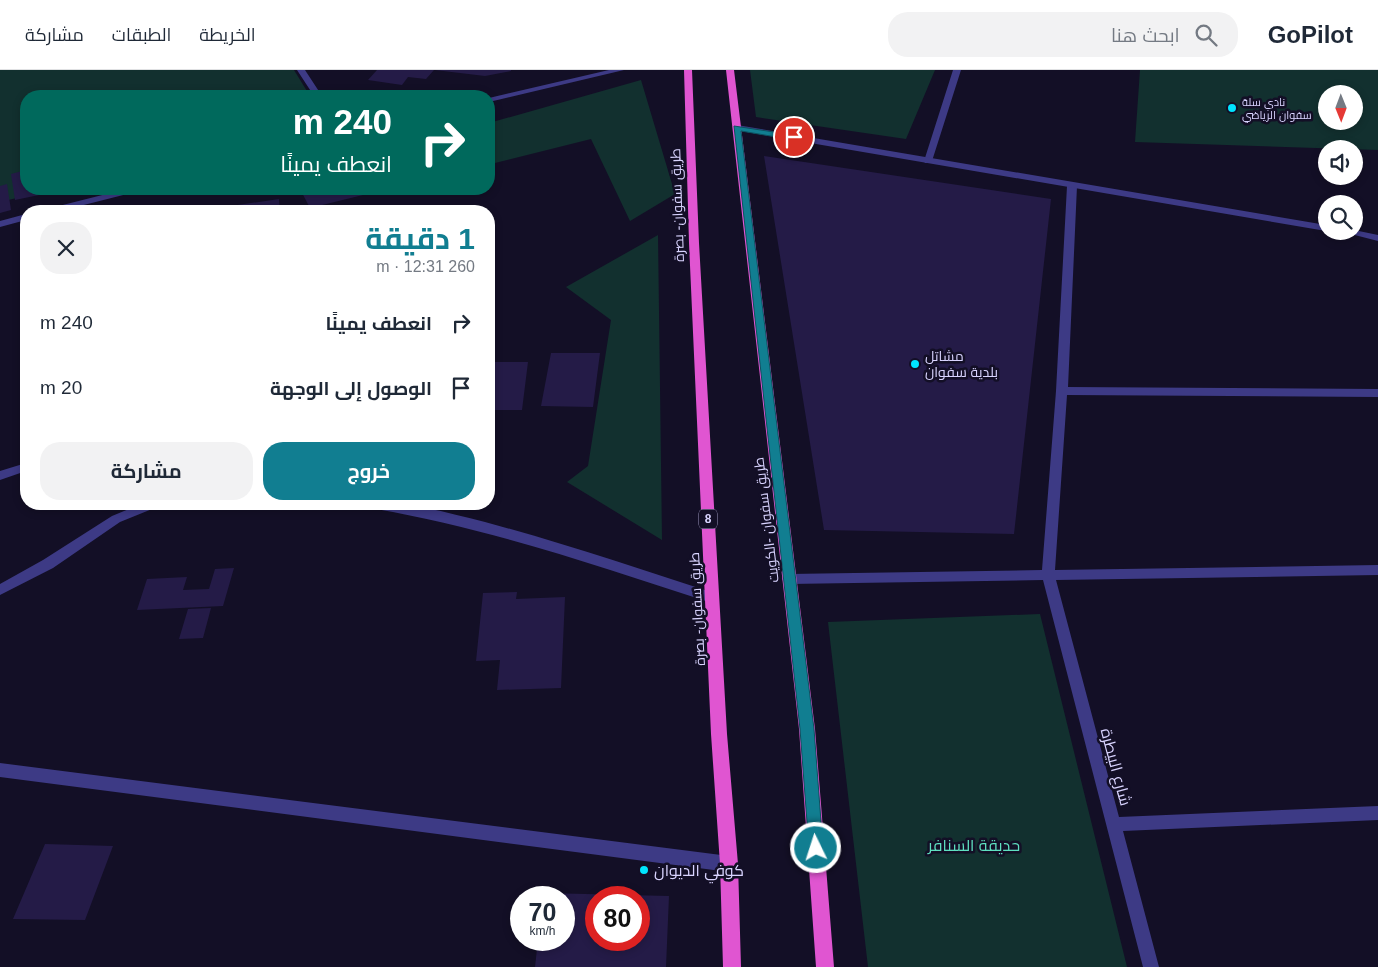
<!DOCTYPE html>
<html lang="ar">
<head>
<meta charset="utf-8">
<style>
  :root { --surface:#fff; --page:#f2f2f3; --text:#1f2937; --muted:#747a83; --line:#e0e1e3; --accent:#117e91 }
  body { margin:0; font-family:Helvetica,Cairo,sans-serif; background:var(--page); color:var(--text); direction:rtl; height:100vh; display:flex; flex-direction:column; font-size:19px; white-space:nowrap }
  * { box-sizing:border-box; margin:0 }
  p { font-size:16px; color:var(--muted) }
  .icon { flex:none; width:28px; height:28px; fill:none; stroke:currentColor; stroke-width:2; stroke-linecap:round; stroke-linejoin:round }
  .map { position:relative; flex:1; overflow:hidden; direction:ltr }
  .drawer { position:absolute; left:20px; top:135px; width:475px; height:305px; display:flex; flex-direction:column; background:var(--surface); border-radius:20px; box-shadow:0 2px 8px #0003; direction:rtl }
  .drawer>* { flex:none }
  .guide { position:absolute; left:20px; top:20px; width:475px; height:105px; border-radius:20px; box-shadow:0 2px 8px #0003; direction:rtl; background:#00695c; color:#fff; overflow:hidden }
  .needle { width:32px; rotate:179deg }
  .tools { position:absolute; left:1318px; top:15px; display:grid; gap:10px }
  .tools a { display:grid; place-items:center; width:45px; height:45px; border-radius:50%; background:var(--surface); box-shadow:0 2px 8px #0003; font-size:25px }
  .speed { position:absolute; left:510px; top:816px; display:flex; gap:10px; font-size:25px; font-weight:700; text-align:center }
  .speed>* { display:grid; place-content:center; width:65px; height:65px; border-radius:50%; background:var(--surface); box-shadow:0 2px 8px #0003; line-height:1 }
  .speed small { font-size:12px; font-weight:400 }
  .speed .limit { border:8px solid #d22; background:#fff; color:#111 }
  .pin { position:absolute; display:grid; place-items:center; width:42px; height:42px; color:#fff; margin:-21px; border:2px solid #fff; border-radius:50%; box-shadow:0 1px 5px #0007 }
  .me { position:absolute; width:55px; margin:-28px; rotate:356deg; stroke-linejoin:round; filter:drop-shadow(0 0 4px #0008) }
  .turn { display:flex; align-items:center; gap:18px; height:105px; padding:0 20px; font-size:22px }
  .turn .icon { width:65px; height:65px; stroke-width:2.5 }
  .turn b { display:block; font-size:35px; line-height:42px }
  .round { display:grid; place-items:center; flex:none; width:52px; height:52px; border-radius:20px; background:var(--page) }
  .headline { display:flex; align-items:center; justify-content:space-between; height:85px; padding:0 20px }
  h1 { font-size:30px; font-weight:700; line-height:38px; color:var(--accent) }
  .cta { display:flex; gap:10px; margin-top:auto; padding:10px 20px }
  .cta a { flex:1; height:58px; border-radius:20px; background:var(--accent); color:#fff; font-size:20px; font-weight:700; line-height:58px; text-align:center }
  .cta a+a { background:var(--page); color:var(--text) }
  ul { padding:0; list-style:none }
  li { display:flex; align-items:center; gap:15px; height:65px; padding:0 20px }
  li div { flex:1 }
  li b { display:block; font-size:19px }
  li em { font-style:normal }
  header { display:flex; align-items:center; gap:30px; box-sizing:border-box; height:70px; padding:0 25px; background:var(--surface); border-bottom:1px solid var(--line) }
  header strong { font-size:24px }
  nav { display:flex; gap:28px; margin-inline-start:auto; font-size:18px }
  .search { width:350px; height:45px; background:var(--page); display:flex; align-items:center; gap:12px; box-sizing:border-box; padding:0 18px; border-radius:20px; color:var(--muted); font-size:19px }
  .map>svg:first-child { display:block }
  .green { fill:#12302f; fill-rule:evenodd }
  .building { fill:#241b47; fill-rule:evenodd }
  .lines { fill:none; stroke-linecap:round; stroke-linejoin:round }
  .minor { fill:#3d3a85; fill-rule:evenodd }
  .tertiary { fill:#3d3a85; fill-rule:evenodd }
  .trunk { fill:#e055d1; fill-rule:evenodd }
  .route { fill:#117e91; stroke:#0b525e }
  .poi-dot { fill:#00e5ff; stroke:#130f26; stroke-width:2 }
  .labels { text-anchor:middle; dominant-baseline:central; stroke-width:5; stroke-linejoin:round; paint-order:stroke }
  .far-poi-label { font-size:11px; fill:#d9d4ff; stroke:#130f26; text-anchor:start }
  .shield { fill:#130f26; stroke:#9e99be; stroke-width:1 }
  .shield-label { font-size:12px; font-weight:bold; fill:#d9d4ff }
  .street-label { font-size:14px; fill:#d9d4ff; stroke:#130f26 }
  .poi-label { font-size:14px; fill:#d9d4ff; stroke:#130f26; text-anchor:start }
  .near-street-label { font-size:16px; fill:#d9d4ff; stroke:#130f26 }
  .near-park-label { font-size:16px; fill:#5fe0c0; stroke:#130f26 }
  .near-poi-label { font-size:16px; fill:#d9d4ff; stroke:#130f26; text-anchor:start }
</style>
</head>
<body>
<header>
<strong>GoPilot</strong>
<div class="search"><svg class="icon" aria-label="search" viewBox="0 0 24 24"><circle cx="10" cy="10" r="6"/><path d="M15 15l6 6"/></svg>ابحث هنا</div>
<nav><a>الخريطة</a><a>الطبقات</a><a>مشاركة</a></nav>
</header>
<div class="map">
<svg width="1378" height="897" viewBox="0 0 1378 897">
  <rect width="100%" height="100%" fill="#130f26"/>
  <path class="green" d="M 0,0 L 294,0 L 310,26 L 26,26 L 26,119 L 54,119 L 0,132 Z
    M 750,0 L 935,0 L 906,69 L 756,47 Z
    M 1140,0 L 1378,0 L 1378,80 L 1135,72 ZM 1326,24 L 1354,24 L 1354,51 L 1326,51 Z
    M 641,10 L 675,124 L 630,151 L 591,69 L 495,93 L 489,86 L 489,53 Z
    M 658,165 L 662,470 L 567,412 L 588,396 L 611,250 L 566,217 Z
    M 1040,544 L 1127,897 L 868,897 L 828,552 Z"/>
  <path class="building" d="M 377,0 L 434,0 L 426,9 L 408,7 L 402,15 L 368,10 Z
    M 435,0 L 511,0 L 511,1 L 485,6 Z
    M 764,86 L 1051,129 L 1014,464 L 824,460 Z
    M 26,100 L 26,119 L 63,120 L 15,130 L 11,104 Z
    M 7,114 L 11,140 L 0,143 L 0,116 Z
    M 300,119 L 359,119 L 363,125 L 310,138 Z
    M 279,129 L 280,141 L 224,141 L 224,137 Z
    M 551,283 L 600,283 L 593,337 L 541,336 Z
    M 489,292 L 528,292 L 522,340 L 489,340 Z
    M 234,498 L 223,536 L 137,540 L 147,509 L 187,507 L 183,520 L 209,519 L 215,499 Z
    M 517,522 L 516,529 L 565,527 L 561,618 L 497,620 L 500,590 L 476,591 L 483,523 Z
    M 211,538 L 203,568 L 179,569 L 188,539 Z
    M 45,774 L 113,776 L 85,850 L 13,849 Z
    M 544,823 L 669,826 L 666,897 L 535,897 L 538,870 L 564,870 L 564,828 L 543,828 ZM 596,828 L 639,828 L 639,870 L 596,870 Z"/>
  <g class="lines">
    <path class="minor" d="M 297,0 L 305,0 L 322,26 L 314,26 Z
      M 609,0 L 624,0 L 489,32 L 489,28 Z
      M 953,0 L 961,0 L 932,91 L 931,93 L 925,93 L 924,91 Z
      M 1072,113 L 1077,116 L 1068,317 L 1378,319 L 1378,327 L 1067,325 L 1055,500 L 1378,495 L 1378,505 L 1056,510 L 1119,747 L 1378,736 L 1378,750 L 1123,761 L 1159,897 L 1143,897 L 1043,510 L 789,514 L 784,513 L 782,509 L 784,505 L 789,504 L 1042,500 L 1056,321 L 1067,116 Z
      M 126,119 L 141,119 L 139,121 L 60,141 L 45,141 L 47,139 Z
      M 26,144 L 26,150 L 0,157 L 0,151 Z
      M 26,393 L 26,401 L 0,410 L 0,401 Z
      M 141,434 L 159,434 L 157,437 L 120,452 L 53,498 L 0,525 L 0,514 L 43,490 L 112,446 Z
      M 370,434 C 409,431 448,443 485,452 C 563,473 640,499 717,524 L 719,528 L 717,532 L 712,533 C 601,497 491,459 376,439 L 372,437 Z
      M 0,693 L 729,786 L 735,789 L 737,794 L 735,799 L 729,802 L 0,707 Z"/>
    <path class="tertiary" d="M 737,55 L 1326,155 L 1326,161 L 734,60 L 733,58 Z
      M 1354,160 L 1378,165 L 1378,171 L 1339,161 Z"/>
    <path class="trunk" d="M 684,0 L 692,0 L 699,173 L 727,664 L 738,794 L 741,897 L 723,897 L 720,794 L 711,664 L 689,173 Z
      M 726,0 L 734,0 L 815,659 L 834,897 L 816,897 L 799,659 Z"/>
  </g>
  <path class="route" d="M 734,56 L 794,65 L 798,67 L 794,70 L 741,61 L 814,659 L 823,778 L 821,783 L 816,785 L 811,783 L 809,778 L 800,659 Z"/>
  <g class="poi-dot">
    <circle cx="1232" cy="38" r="5"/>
    <circle cx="915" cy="294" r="5"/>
    <circle cx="644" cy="800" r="5"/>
  </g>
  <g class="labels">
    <g class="far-poi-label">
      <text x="1242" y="32">نادي سلة<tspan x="1242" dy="13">سفوان الرياضي</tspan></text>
    </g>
    <rect class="shield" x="699" y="439.5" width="18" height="19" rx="4"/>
    <g class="shield-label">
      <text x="708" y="449">8</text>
    </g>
    <g class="street-label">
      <text transform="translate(677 135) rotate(-92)">طريق سفوان- بصرة</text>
      <text transform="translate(766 450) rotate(-97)">طريق سفوان -الكويت</text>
      <text transform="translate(697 539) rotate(-93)">طريق سفوان- بصرة</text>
    </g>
    <g class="poi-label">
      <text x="925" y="286">مشاتل<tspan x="925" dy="16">بلدية سفوان</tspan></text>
    </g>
    <g class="near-street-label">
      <text transform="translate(1116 697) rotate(75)">شارع البيطرة</text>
    </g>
    <g class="near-park-label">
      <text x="974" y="775">حديقة السنافر</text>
    </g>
    <g class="near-poi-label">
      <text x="654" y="800">كوفي الديوان</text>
    </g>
  </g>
</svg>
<div class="tools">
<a><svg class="needle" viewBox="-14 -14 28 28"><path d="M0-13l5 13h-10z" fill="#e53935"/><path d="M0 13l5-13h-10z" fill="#747a83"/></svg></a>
<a><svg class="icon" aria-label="sound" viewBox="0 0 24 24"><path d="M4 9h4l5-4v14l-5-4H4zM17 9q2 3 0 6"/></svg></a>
<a><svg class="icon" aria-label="search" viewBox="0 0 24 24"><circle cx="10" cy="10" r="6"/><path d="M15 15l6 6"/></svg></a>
</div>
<div class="speed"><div>70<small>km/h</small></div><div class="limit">80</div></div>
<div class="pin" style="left:794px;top:67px;background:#d93025"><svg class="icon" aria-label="arrive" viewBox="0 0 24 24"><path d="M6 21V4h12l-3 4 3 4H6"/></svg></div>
<svg class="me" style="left:816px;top:778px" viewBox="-20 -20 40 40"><circle r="17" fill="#117e91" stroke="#fff" stroke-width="3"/><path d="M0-11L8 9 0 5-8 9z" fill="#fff"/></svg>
<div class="guide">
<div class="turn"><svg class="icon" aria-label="right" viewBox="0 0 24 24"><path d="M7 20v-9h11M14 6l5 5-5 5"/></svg><div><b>240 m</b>انعطف يمينًا</div></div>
</div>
<section class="drawer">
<div class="headline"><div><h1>1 دقيقة</h1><p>260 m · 12:31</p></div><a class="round"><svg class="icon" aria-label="close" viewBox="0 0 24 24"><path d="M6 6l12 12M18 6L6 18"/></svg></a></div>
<ul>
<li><svg class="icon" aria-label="right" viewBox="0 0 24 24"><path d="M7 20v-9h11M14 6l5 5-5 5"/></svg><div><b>انعطف يمينًا</b></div><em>240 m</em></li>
<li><svg class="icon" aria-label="arrive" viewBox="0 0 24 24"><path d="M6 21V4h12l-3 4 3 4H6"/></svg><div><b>الوصول إلى الوجهة</b></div><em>20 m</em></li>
</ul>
<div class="cta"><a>خروج</a><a>مشاركة</a></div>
</section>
</div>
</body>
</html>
